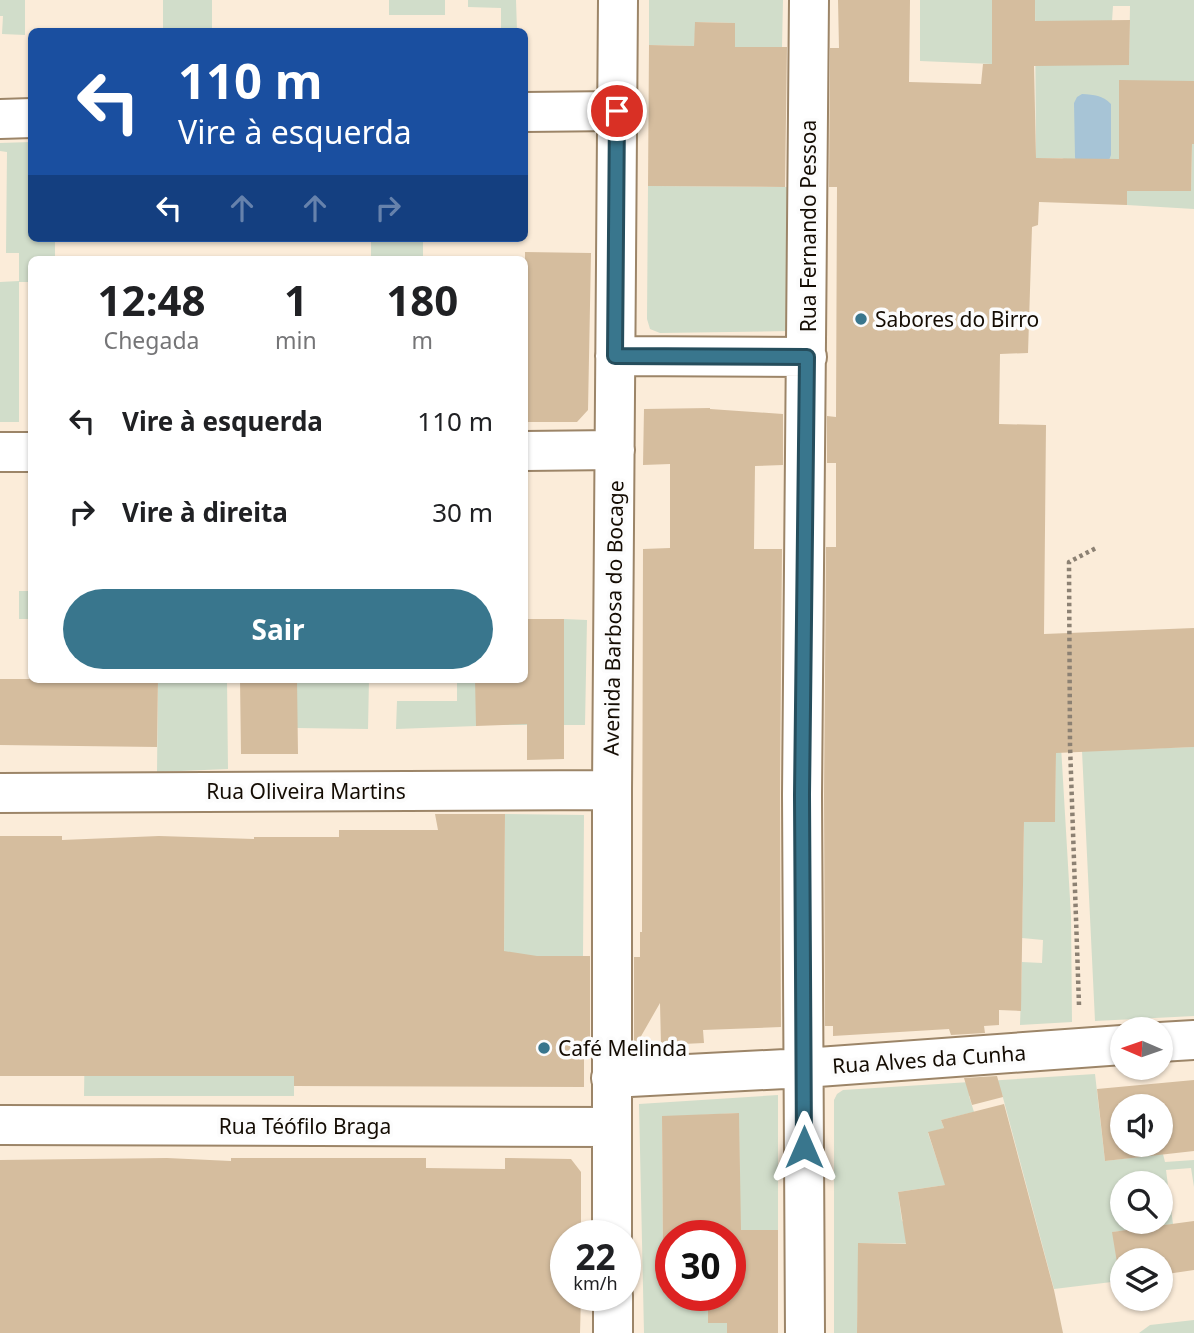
<!DOCTYPE html>
<html lang="pt">
<head>
<meta charset="utf-8">
<style>
  :root { --surface:#fff; --page:#f6f6f6; --text:#202124; --muted:#757577; --accent:#39768d }
  body { margin:0; font-family:"Noto Sans",sans-serif; background:var(--page); color:var(--text); height:100vh; display:flex; flex-direction:column; font-size:26px; white-space:nowrap }
  * { box-sizing:border-box; margin:0 }
  p { font-size:23px; color:var(--muted) }
  .icon { flex:none; width:38px; height:38px; fill:none; stroke:currentColor; stroke-width:2; stroke-linecap:round; stroke-linejoin:round }
  .map { position:relative; flex:1; overflow:hidden }
  .side { position:absolute; left:28px; top:256px; width:500px; height:427px; display:flex; flex-direction:column; background:var(--surface); border-radius:10px; box-shadow:0 2px 5px #0004 }
  .side>* { flex:none }
  .hud { position:absolute; left:28px; top:28px; width:500px; height:214px; border-radius:10px; box-shadow:0 2px 5px #0004; background:#1a4fa0; color:#fff; overflow:hidden }
  .needle { width:46px; rotate:272deg }
  .controls { position:absolute; left:1110px; top:1017px; display:grid; gap:14px }
  .controls a { display:grid; place-items:center; width:63px; height:63px; border-radius:50%; background:var(--surface); box-shadow:0 2px 5px #0004; font-size:35px }
  .speed { position:absolute; left:550px; top:1220px; display:flex; gap:14px; font-size:35px; font-weight:700; text-align:center }
  .speed>* { display:grid; place-content:center; width:91px; height:91px; border-radius:50%; background:var(--surface); box-shadow:0 2px 5px #0004; line-height:1 }
  .speed small { font-size:18px; font-weight:400 }
  .speed .limit { border:10px solid #d22; background:#fff; color:#111 }
  .pin { position:absolute; display:grid; place-items:center; width:60px; height:60px; color:#fff; margin:-30px; border:4px solid #fff; border-radius:50%; box-shadow:0 2px 7px #0007 }
  .me { position:absolute; width:77px; margin:-38px; rotate:0deg; stroke-linejoin:round; filter:drop-shadow(0 0 5px #0008) }
  .turn { display:flex; align-items:center; gap:24px; height:147px; padding:0 35px; font-size:32px }
  .turn .icon { width:91px; height:91px; stroke-width:2.5 }
  .turn b { display:block; font-size:49px; line-height:60px }
  .lanes { display:flex; align-items:center; height:66px; padding:0 35px; background:#0003; justify-content:center; gap:35px; direction:ltr }
  .lanes .off { opacity:.35 }
  .eta { display:flex; justify-content:space-evenly; align-items:center; height:119px; text-align:center }
  .eta b { font-size:42px; font-weight:700; line-height:49px }
  .cta { display:flex; gap:14px; margin-top:auto; padding:14px 35px }
  .cta a { flex:1; height:80px; border-radius:42px; background:var(--accent); color:#fff; font-size:28px; font-weight:700; line-height:80px; text-align:center }
  ul { padding:0; list-style:none }
  li { display:flex; align-items:center; gap:21px; height:91px; padding:0 35px }
  li div { flex:1 }
  li b { display:block; font-size:26px }
  li em { font-style:normal }
  .map>svg:first-child { display:block }
  .green { fill:#d1ddca; fill-rule:evenodd }
  .water { fill:#a7c4d6 }
  .building { fill:#d5bd9e; fill-rule:evenodd }
  .lines { fill:none; stroke-linecap:round; stroke-linejoin:round }
  .minor-casing { stroke:#9c8568; stroke-width:42 }
  .path { stroke:#8c8173; stroke-width:4.5; stroke-dasharray:3.5 3.5; stroke-linecap:butt }
  .minor { stroke:#fff; stroke-width:38 }
  .route-casing { stroke:#254d5c; stroke-width:18 }
  .route { stroke:#39768d; stroke-width:12 }
  .poi-dot { fill:#39768d; stroke:#fcfcfc; stroke-width:2.5 }
  .labels { text-anchor:middle; dominant-baseline:central; stroke-width:7; stroke-linejoin:round; paint-order:stroke }
  .street-label { font-size:21px; fill:#140c03; stroke:#fcfcfc }
  .poi-label { font-size:21px; fill:#140c03; stroke:#fcfcfc; text-anchor:start }
</style>
</head>
<body>
<div class="map">
<svg width="1194" height="1333" viewBox="0 0 1194 1333">
  <rect width="100%" height="100%" fill="#fbecd9"/>
  <path class="green" d="M 0,0 L 25,0 L 25,35 L 2,34 L 3,16 L 0,16 Z
    M 163,0 L 212,0 L 212,31 L 163,31 Z
    M 389,0 L 445,0 L 445,15 L 389,15 Z
    M 468,0 L 516,0 L 517,31 L 501,31 L 501,8 L 468,7 Z
    M 649,0 L 783,0 L 782,47 L 735,47 L 734,23 L 696,22 L 694,46 L 649,45 Z
    M 920,0 L 992,0 L 992,64 L 920,61 Z
    M 1035,0 L 1194,0 L 1194,81 L 1119,81 L 1119,191 L 1062,158 L 1036,158 ZM 1113,6 L 1130,6 L 1129,65 L 1112,21 Z
    M 31,142 L 32,238 L 55,238 L 55,256 L 140,257 L 140,259 L 32,259 L 31,282 L 19,282 L 19,422 L 0,422 L 0,282 L 19,281 L 19,253 L 6,253 L 7,152 L 0,151 L 0,143 Z
    M 1192,144 L 1194,144 L 1194,209 L 1127,205 L 1127,191 L 1191,191 Z
    M 648,186 L 789,187 L 788,331 L 660,333 L 650,329 L 647,319 Z
    M 371,238 L 423,238 L 423,259 L 371,259 Z
    M 19,591 L 31,591 L 31,619 L 19,619 Z
    M 564,619 L 587,620 L 585,725 L 498,725 L 499,712 L 476,711 L 476,726 L 396,729 L 397,701 L 457,701 L 457,679 L 499,679 L 564,706 Z
    M 158,679 L 227,679 L 228,769 L 157,772 Z
    M 297,679 L 369,679 L 368,729 L 297,728 Z
    M 1056,727 L 1060,729 L 1071,916 L 1072,1022 L 1020,1025 L 1022,962 L 1042,963 L 1043,940 L 1022,938 L 1024,822 L 1055,822 Z
    M 1194,747 L 1194,1016 L 1095,1021 L 1082,751 Z
    M 505,814 L 584,815 L 583,956 L 504,956 Z
    M 98,988 L 98,1076 L 182,1076 L 223,992 L 224,1076 L 278,1076 L 294,1053 L 294,1096 L 84,1096 L 85,1031 Z
    M 1095,1074 L 1105,1161 L 1163,1154 L 1165,1162 L 1194,1160 L 1194,1187 L 1191,1168 L 1166,1170 L 1173,1224 L 1113,1232 L 1120,1281 L 1054,1289 L 1002,1094 L 969,1096 L 974,1112 L 941,1120 L 944,1128 L 928,1133 L 941,1172 L 988,1160 L 972,1181 L 898,1192 L 902,1221 L 944,1244 L 859,1243 L 857,1333 L 834,1333 L 834,1100 L 837,1094 L 843,1090 ZM 1122,1183 L 1160,1183 L 1160,1222 L 1122,1222 Z
    M 778,1095 L 778,1230 L 746,1231 L 746,1269 L 730,1269 L 730,1260 L 740,1260 L 739,1113 L 662,1117 L 663,1260 L 670,1261 L 670,1295 L 708,1295 L 708,1323 L 727,1323 L 727,1333 L 644,1333 L 639,1104 Z
    M 1194,1320 L 1194,1333 L 1139,1333 L 1150,1325 Z"/>
  <path class="water" d="M 1082,94 C 1095,95 1102,95 1111,104 L 1111,155 L 1107,165 L 1076,162 L 1075,157 L 1074,103 L 1077,97 Z"/>
  <path class="building" d="M 838,0 L 910,0 L 909,82 L 981,84 L 983,64 L 992,64 L 992,0 L 1035,0 L 1035,21 L 1130,20 L 1129,65 L 1034,66 L 1036,158 L 1119,159 L 1119,80 L 1194,81 L 1194,144 L 1192,144 L 1191,191 L 1127,191 L 1127,205 L 1039,202 L 1038,225 L 1032,227 L 1028,353 L 1000,354 L 999,424 L 1046,425 L 1044,634 L 1194,628 L 1194,747 L 1056,753 L 1055,822 L 1024,822 L 1021,1011 L 999,1010 L 999,1025 L 984,1026 L 985,1033 L 951,1035 L 949,1029 L 833,1036 L 833,1026 L 825,1026 L 824,795 L 826,547 L 836,547 L 836,463 L 827,463 L 827,416 L 836,417 L 837,187 L 829,187 L 830,48 L 839,48 Z
    M 695,22 L 735,23 L 735,47 L 787,47 L 785,187 L 648,186 L 649,45 L 694,46 Z
    M 525,252 L 591,253 L 588,410 L 577,422 L 525,422 Z
    M 710,408 L 710,409 L 783,414 L 783,465 L 755,466 L 754,549 L 782,549 L 780,795 L 781,1027 L 703,1030 L 704,1043 L 661,1045 L 660,1003 L 636,1045 L 634,1046 L 634,957 L 640,957 L 640,932 L 642,932 L 643,549 L 670,548 L 670,464 L 643,465 L 644,409 Z
    M 525,619 L 564,619 L 564,759 L 527,760 L 527,724 L 476,726 L 475,679 L 525,679 Z
    M 0,679 L 158,679 L 157,747 L 0,745 Z
    M 240,679 L 297,679 L 298,754 L 241,754 Z
    M 435,814 L 505,814 L 504,951 L 537,956 L 590,956 L 590,1047 L 584,1047 L 584,1087 L 294,1086 L 294,1076 L 0,1076 L 0,836 L 62,836 L 62,840 L 159,836 L 254,839 L 254,837 L 339,837 L 339,830 L 438,830 Z
    M 997,1076 L 1003,1097 L 972,1105 L 964,1078 Z
    M 1194,1080 L 1194,1151 L 1105,1161 L 1097,1089 ZM 1122,1106 L 1160,1106 L 1160,1144 L 1122,1144 Z
    M 1004,1104 L 1054,1290 L 1063,1333 L 857,1333 L 858,1243 L 906,1244 L 898,1192 L 945,1185 L 928,1132 L 944,1128 L 941,1120 Z
    M 739,1113 L 741,1230 L 778,1230 L 778,1333 L 727,1333 L 727,1323 L 708,1323 L 708,1295 L 730,1295 L 730,1236 L 670,1236 L 670,1261 L 663,1261 L 662,1116 Z
    M 167,1158 L 231,1161 L 231,1158 L 426,1158 L 426,1168 L 505,1169 L 505,1158 L 571,1159 L 581,1172 L 581,1236 L 565,1236 L 565,1295 L 581,1295 L 580,1333 L 0,1333 L 0,1160 Z
    M 1194,1221 L 1194,1270 L 1160,1275 L 1160,1260 L 1122,1260 L 1122,1280 L 1120,1281 L 1112,1232 Z"/>
  <g class="lines">
    <g class="minor-casing">
      <path id="minor" d="M 525,112 L 617,111
        M 0,119 L 32,118
        M 615,356 L 807,357
        M 525,451 L 615,450
        M 0,452 L 32,452
        M 0,793 L 612,790
        M 1160,1042 L 1194,1040
        M 611,1078 L 804,1068 L 1122,1045
        M 0,1125 L 611,1127
        M 612,1236 L 612,790 L 618,0
        M 613,1295 L 613,1333
        M 805,1333 L 802,795 L 809,0"/>
    </g>
    <path class="path" d="M 1079,1005 L 1070,745 L 1069,562 L 1098,547"/>
    <use href="#minor" class="minor"/>
  </g>
  <g class="lines">
    <g class="route-casing">
      <path id="route" d="M 617,111 L 615,356 L 807,357 L 802,795 L 804,1147"/>
    </g>
    <use href="#route" class="route"/>
  </g>
  <g class="poi-dot">
    <circle cx="861" cy="319" r="7"/>
    <circle cx="544" cy="1048" r="7"/>
  </g>
  <g class="labels">
    <g class="street-label">
      <text transform="translate(808 226) rotate(-90)">Rua Fernando Pessoa</text>
      <text transform="translate(613 618) rotate(-89)">Avenida Barbosa do Bocage</text>
      <text x="306" y="791">Rua Oliveira Martins</text>
      <text transform="translate(929 1059) rotate(-4)">Rua Alves da Cunha</text>
      <text x="305" y="1126">Rua Téófilo Braga</text>
    </g>
    <g class="poi-label">
      <text x="875" y="319">Sabores do Birro</text>
      <text x="558" y="1048">Café Melinda</text>
    </g>
  </g>
</svg>
<div class="controls">
<a><svg class="needle" viewBox="-14 -14 28 28"><path d="M0-13l5 13h-10z" fill="#e53935"/><path d="M0 13l5-13h-10z" fill="#757577"/></svg></a>
<a><svg class="icon" aria-label="sound" viewBox="0 0 24 24"><path d="M4 9h4l5-4v14l-5-4H4zM17 9q2 3 0 6"/></svg></a>
<a><svg class="icon" aria-label="search" viewBox="0 0 24 24"><circle cx="10" cy="10" r="6"/><path d="M15 15l6 6"/></svg></a>
<a><svg class="icon" aria-label="layers" viewBox="0 0 24 24"><path d="M12 4l9 5-9 5-9-5zM3 14l9 5 9-5"/></svg></a>
</div>
<div class="speed"><div>22<small>km/h</small></div><div class="limit">30</div></div>
<div class="pin" style="left:617px;top:111px;background:#d93025"><svg class="icon" aria-label="arrive" viewBox="0 0 24 24"><path d="M6 21V4h12l-3 4 3 4H6"/></svg></div>
<svg class="me" style="left:804px;top:1147px" viewBox="-20 -20 40 40"><path d="M0-17L14 15 0 8-14 15z" fill="#39768d" stroke="#fff" stroke-width="4"/></svg>
<div class="hud">
<div class="turn"><svg class="icon" aria-label="left" viewBox="0 0 24 24"><path d="M17 20v-9H6M10 6l-5 5 5 5"/></svg><div><b>110 m</b>Vire à esquerda</div></div>
<div class="lanes"><svg class="icon" aria-label="left" viewBox="0 0 24 24"><path d="M17 20v-9H6M10 6l-5 5 5 5"/></svg><svg class="icon off" aria-label="ahead" viewBox="0 0 24 24"><path d="M12 20V5M6 11l6-6 6 6"/></svg><svg class="icon off" aria-label="ahead" viewBox="0 0 24 24"><path d="M12 20V5M6 11l6-6 6 6"/></svg><svg class="icon off" aria-label="right" viewBox="0 0 24 24"><path d="M7 20v-9h11M14 6l5 5-5 5"/></svg></div>
</div>
<section class="side">
<div class="eta">
<div><b>12:48</b><p>Chegada</p></div>
<div><b>1</b><p>min</p></div>
<div><b>180</b><p>m</p></div>
</div>
<ul>
<li><svg class="icon" aria-label="left" viewBox="0 0 24 24"><path d="M17 20v-9H6M10 6l-5 5 5 5"/></svg><div><b>Vire à esquerda</b></div><em>110 m</em></li>
<li><svg class="icon" aria-label="right" viewBox="0 0 24 24"><path d="M7 20v-9h11M14 6l5 5-5 5"/></svg><div><b>Vire à direita</b></div><em>30 m</em></li>
</ul>
<div class="cta"><a>Sair</a></div>
</section>
</div>
</body>
</html>
